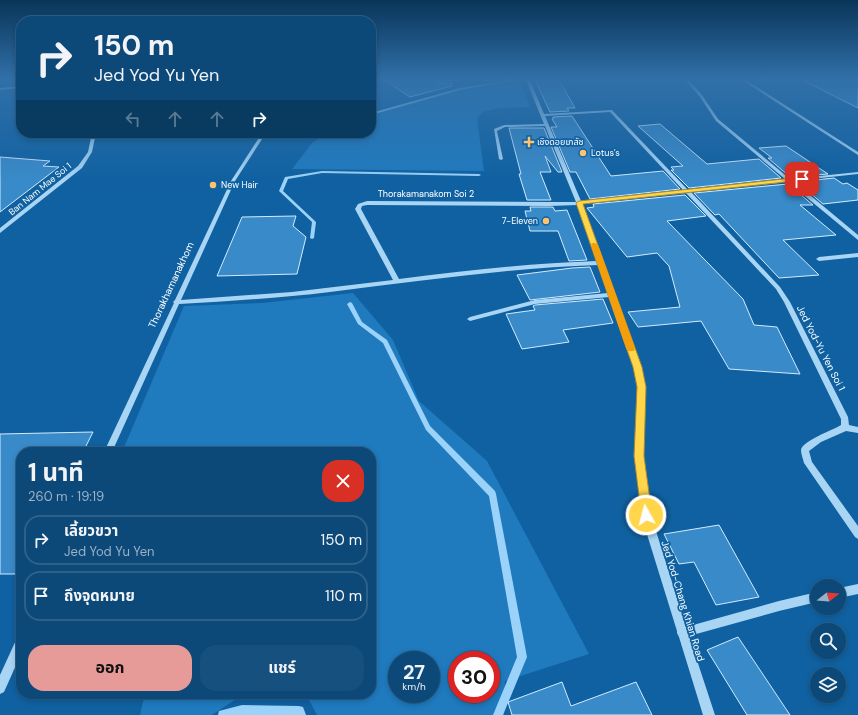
<!DOCTYPE html>
<html lang="th">
<head>
<meta charset="utf-8">
<style>
  :root { --surface:#0c4979; --page:#15507e; --text:#f1f3f6; --muted:#9ab2c6; --line:#2c618a; --accent:#e69b98 }
  body { margin:0; font-family:"DM Sans","Noto Sans Thai",sans-serif; background:var(--page); color:var(--text); height:100vh; display:flex; flex-direction:column; font-size:15px; white-space:nowrap }
  * { box-sizing:border-box; margin:0 }
  p { font-size:13px; color:var(--muted) }
  .icon { flex:none; width:22px; height:22px; fill:none; stroke:currentColor; stroke-width:2; stroke-linecap:round; stroke-linejoin:round }
  .map { position:relative; flex:1; overflow:hidden }
  .drawer { position:absolute; left:16px; top:447px; width:360px; height:252px; display:flex; flex-direction:column; background:var(--surface); border-radius:16px; box-shadow:0 2px 6px #0003,0 0 0 1px var(--line) }
  .drawer>* { flex:none }
  .guide { position:absolute; left:16px; top:16px; width:360px; height:122px; border-radius:16px; box-shadow:0 2px 6px #0003,0 0 0 1px var(--line); background:#0c4979; color:var(--text); overflow:hidden }
  .needle { width:26px; rotate:73deg }
  .tools { position:absolute; left:810px; top:579px; display:grid; gap:8px }
  .tools a { display:grid; place-items:center; width:36px; height:36px; border-radius:50%; background:var(--surface); box-shadow:0 2px 6px #0003,0 0 0 1px var(--line); font-size:20px }
  .speed { position:absolute; left:388px; top:651px; display:flex; gap:8px; font-size:20px; font-weight:700; text-align:center }
  .speed>* { display:grid; place-content:center; width:52px; height:52px; border-radius:50%; background:var(--surface); box-shadow:0 2px 6px #0003,0 0 0 1px var(--line); line-height:1 }
  .speed small { font-size:10px; font-weight:400 }
  .speed .limit { border:6px solid #d22; background:#fff; color:#111 }
  .pin { position:absolute; display:grid; place-items:center; width:34px; height:34px; color:#fff; margin:-17px; border-radius:8px; box-shadow:0 2px 6px #0006 }
  .me { position:absolute; width:44px; margin:-22px; rotate:353deg; stroke-linejoin:round; filter:drop-shadow(0 0 3px #0008) }
  .turn { display:flex; align-items:center; gap:14px; height:84px; padding:0 12px; font-size:18px }
  .turn .icon { width:52px; height:52px; stroke-width:2.5 }
  .turn b { display:block; font-size:28px; line-height:34px }
  .lanes { display:flex; align-items:center; height:38px; padding:0 12px; background:#0003; justify-content:center; gap:20px; direction:ltr }
  .lanes .off { opacity:.35 }
  .round { display:grid; place-items:center; flex:none; width:42px; height:42px; border-radius:16px; background:var(--page) }
  .overview { display:flex; align-items:center; justify-content:space-between; height:68px; padding:0 12px }
  h1 { font-size:24px; font-weight:700; line-height:30px }
  .button { display:flex; gap:8px; margin-top:auto; padding:8px 12px }
  .button a { flex:1; height:46px; border-radius:16px; background:var(--accent); color:#111; font-size:16px; font-weight:700; line-height:46px; text-align:center }
  .button a+a { background:var(--page); color:var(--text) }
  ul { padding:0; list-style:none }
  li { display:flex; align-items:center; gap:12px; height:50px; margin:0 8px 6px; padding:0 4px; border:2px solid var(--line); border-radius:16px }
  li div { flex:1 }
  li b { display:block; font-size:15px }
  li em { font-style:normal }
  .map>svg:first-child { display:block }
  .green { fill:#1f7abe; fill-rule:evenodd }
  .lines { fill:none; stroke-linecap:round; stroke-linejoin:round }
  .stream { fill:#9bd2f9; fill-rule:evenodd }
  .building { fill:#398ac8; stroke:#d2ebfe }
  .minor { fill:#a9d5f5; fill-rule:evenodd }
  .route { fill:#ffd54a; stroke:#a68a30 }
  .slow { fill:#f59e0b }
  .poi-dot { fill:#ffc36d; stroke:#1061a1; stroke-width:1.5 }
  .labels { text-anchor:middle; dominant-baseline:central; stroke-width:3.5; stroke-linejoin:round; paint-order:stroke }
  .far-poi-label { font-size:9px; fill:#fff; stroke:#1061a1; text-anchor:start }
  .far-street-label { font-size:9px; fill:#fff; stroke:#1061a1 }
  .street-label { font-size:10px; fill:#fff; stroke:#1061a1 }
</style>
</head>
<body>
<div class="map">
<svg width="858" height="715" viewBox="0 0 858 715">
  <rect width="100%" height="100%" fill="#1061a1"/>
  <path class="green" d="M 519,81 L 530,107 L 501,108 L 484,111 L 477,118 L 484,171 L 292,169 L 312,143 L 328,133 L 371,133 L 371,113 L 469,86 Z
    M 353,293 L 393,340 L 419,401 L 487,461 L 589,654 L 505,681 L 504,715 L 317,715 L 309,700 L 236,699 L 212,715 L 140,715 L 145,694 L 371,694 L 371,452 L 122,452 L 184,306 L 262,303 ZM 397,660 L 431,660 L 431,694 L 397,694 ZM 457,660 L 491,660 L 491,694 L 457,694 Z"/>
  <g class="lines">
    <path class="stream" d="M 510,80 L 517,80 L 460,90 L 371,115 L 371,113 L 460,88 Z
      M 322,171 L 479,174 L 481,175 L 479,176 L 322,173 L 288,179 L 283,191 L 316,222 L 314,238 L 312,239 L 310,238 L 312,222 L 279,191 L 285,177 Z
      M 350,302 L 352,303 L 362,322 L 387,340 L 430,426 L 495,491 L 496,494 L 527,657 L 503,715 L 493,715 L 517,657 L 489,496 L 426,430 L 383,343 L 358,324 L 347,304 Z
      M 242,705 L 299,706 L 303,707 L 306,715 L 218,715 L 219,711 Z"/>
  </g>
  <path class="building" d="M 384,80 L 440,80 L 437,81 L 437,83 L 440,84 L 452,83 L 452,86 L 410,97 Z
    M 535,80 L 559,80 L 575,108 L 567,108 L 569,111 L 550,112 Z
    M 802,80 L 858,80 L 858,108 Z
    M 572,116 L 611,176 L 663,171 L 680,189 L 590,199 L 576,172 L 570,172 L 551,127 L 557,127 L 552,119 L 553,119 L 553,117 Z
    M 660,124 L 707,164 L 759,159 L 781,178 L 689,188 L 671,170 L 674,170 L 671,167 L 683,166 L 638,126 Z
    M 509,128 L 544,128 L 562,172 L 558,172 L 545,156 L 551,172 L 540,172 L 551,200 L 527,200 L 519,174 L 521,174 Z
    M 786,146 L 828,174 L 790,177 L 768,158 L 772,158 L 759,148 Z
    M 0,157 L 50,161 L 43,166 L 59,167 L 0,212 Z
    M 834,178 L 843,184 L 847,183 L 858,190 L 858,200 L 823,204 L 797,182 Z
    M 788,184 L 813,205 L 800,205 L 836,235 L 783,240 L 819,275 L 779,278 L 719,214 L 715,215 L 694,193 Z
    M 685,195 L 706,216 L 667,221 L 743,299 L 754,325 L 777,327 L 800,374 L 729,369 L 701,321 L 638,327 L 628,312 L 680,307 L 669,266 L 657,253 L 627,257 L 587,208 L 594,207 L 593,204 Z
    M 530,207 L 553,207 L 555,211 L 567,210 L 587,260 L 569,261 L 558,231 L 530,231 L 525,211 L 531,211 Z
    M 296,216 L 293,226 L 306,237 L 297,274 L 217,276 L 242,217 Z
    M 590,267 L 600,292 L 530,300 L 517,275 L 572,268 Z
    M 603,299 L 613,323 L 563,330 L 569,342 L 522,349 L 506,314 L 535,310 L 533,306 L 535,305 Z
    M 93,432 L 83,452 L 21,452 L 21,562 L 15,574 L 0,574 L 0,434 Z
    M 719,525 L 759,597 L 716,605 L 694,562 L 679,564 L 664,534 Z
    M 738,637 L 790,715 L 747,715 L 707,650 Z
    M 562,682 L 571,706 L 636,682 L 652,715 L 512,715 L 508,702 Z"/>
  <g class="lines">
    <path class="minor" d="M 448,80 L 460,80 L 440,83 L 438,82 Z
      M 526,80 L 530,80 L 544,114 L 612,110 L 688,190 L 785,179 L 716,121 L 700,97 L 685,80 L 689,80 L 702,95 L 718,119 L 790,179 L 858,172 L 858,174 L 793,181 L 858,235 L 858,240 L 788,182 L 691,192 L 780,287 L 790,302 L 848,417 L 849,425 L 858,427 L 858,433 L 846,431 L 821,442 L 809,451 L 812,462 L 858,526 L 858,539 L 855,537 L 804,463 C 803,459 801,454 801,450 C 802,441 833,430 841,425 L 841,419 L 784,302 L 776,289 L 686,193 L 582,204 L 641,367 L 646,387 L 643,456 L 651,515 L 686,627 L 779,601 L 817,592 L 817,602 L 779,611 L 689,636 L 715,715 L 703,715 L 679,637 L 677,633 L 677,631 L 641,515 L 635,456 L 638,387 L 633,367 L 609,297 L 535,304 L 470,321 L 467,319 L 470,317 L 535,300 L 608,293 L 598,265 C 508,268 419,281 330,292 C 280,298 230,301 179,304 L 112,452 L 104,452 L 174,303 L 173,302 L 175,300 L 231,181 L 262,133 L 266,133 L 235,181 L 181,300 L 292,292 L 393,280 L 355,209 L 358,204 L 367,201 L 549,202 L 576,202 L 545,126 L 505,127 L 497,131 L 503,159 L 501,160 L 499,159 L 494,129 L 504,125 L 544,124 ZM 610,112 L 683,190 L 581,201 L 545,116 ZM 367,205 L 549,206 L 577,205 L 597,261 C 530,263 464,271 399,279 L 361,209 L 362,206 Z
      M 742,80 L 746,80 L 858,152 L 858,155 Z
      M 21,86 L 21,88 L 0,90 L 0,88 Z
      M 92,133 L 96,133 L 92,152 L 82,168 L 0,233 L 0,228 L 78,166 L 88,152 Z
      M 858,253 L 858,257 L 819,261 L 816,259 L 819,257 Z
      M 858,584 L 858,594 L 839,598 L 839,588 Z
      M 21,637 L 21,654 L 4,692 L 0,694 L 0,675 L 17,638 Z"/>
  </g>
  <linearGradient id="sky" x2="0" y2="1"><stop stop-color="#093559"/><stop offset="0.44" stop-color="#3170a8"/><stop offset="1" stop-color="#3170a8" stop-opacity="0"/></linearGradient>
  <rect width="858" height="180" fill="url(#sky)"/>
  <path class="route" d="M 802,177 L 805,179 L 804,180 L 583,204 L 642,367 L 646,387 L 644,456 L 652,515 L 651,519 L 646,521 L 642,519 L 634,456 L 637,387 L 633,367 L 576,203 L 579,201 Z"/>
  <path class="slow" d="M 592,243 L 595,243 L 598,245 L 635,348 L 634,351 L 628,351 L 626,348 L 591,245 Z"/>
  <g class="poi-dot">
    <path d="M527 136h4v4h4v4h-4v4h-4v-4h-4v-4h4z"/>
    <circle cx="583" cy="153" r="4"/>
    <circle cx="213" cy="185" r="4"/>
    <circle cx="546" cy="221" r="4"/>
  </g>
  <g class="labels">
    <g class="far-poi-label">
      <text x="537" y="142">เชิงดอยเภสัช</text>
      <text x="591" y="153">Lotus's</text>
      <text x="221" y="185">New Hair</text>
      <text x="538" y="221" text-anchor="end">7-Eleven</text>
    </g>
    <g class="far-street-label">
      <text transform="translate(40 189) rotate(-39)">Ban Nam Mae Soi 1</text>
      <text x="426" y="194">Thorakamanakom Soi 2</text>
    </g>
    <g class="street-label">
      <text transform="translate(171 285) rotate(-65)">Thorakhamanakhom</text>
      <text transform="translate(821 348) rotate(63)">Jed Yod-Yu Yen Soi 1</text>
      <text transform="translate(683 601) rotate(73)">Jed Yod-Chang Khian Road</text>
    </g>
  </g>
</svg>
<div class="tools">
<a><svg class="needle" viewBox="-14 -14 28 28"><path d="M0-13l5 13h-10z" fill="#e53935"/><path d="M0 13l5-13h-10z" fill="#9ab2c6"/></svg></a>
<a><svg class="icon" aria-label="search" viewBox="0 0 24 24"><circle cx="10" cy="10" r="6"/><path d="M15 15l6 6"/></svg></a>
<a><svg class="icon" aria-label="layers" viewBox="0 0 24 24"><path d="M12 4l9 5-9 5-9-5zM3 14l9 5 9-5"/></svg></a>
</div>
<div class="speed"><div>27<small>km/h</small></div><div class="limit">30</div></div>
<div class="pin" style="left:802px;top:179px;background:#d93025"><svg class="icon" aria-label="arrive" viewBox="0 0 24 24"><path d="M6 21V4h12l-3 4 3 4H6"/></svg></div>
<svg class="me" style="left:646px;top:515px" viewBox="-20 -20 40 40"><circle r="17" fill="#ffd54a" stroke="#fff" stroke-width="3"/><path d="M0-11L8 9 0 5-8 9z" fill="#fff"/></svg>
<div class="guide">
<div class="turn"><svg class="icon" aria-label="right" viewBox="0 0 24 24"><path d="M7 20v-9h11M14 6l5 5-5 5"/></svg><div><b>150 m</b>Jed Yod Yu Yen</div></div>
<div class="lanes"><svg class="icon off" aria-label="left" viewBox="0 0 24 24"><path d="M17 20v-9H6M10 6l-5 5 5 5"/></svg><svg class="icon off" aria-label="ahead" viewBox="0 0 24 24"><path d="M12 20V5M6 11l6-6 6 6"/></svg><svg class="icon off" aria-label="ahead" viewBox="0 0 24 24"><path d="M12 20V5M6 11l6-6 6 6"/></svg><svg class="icon" aria-label="right" viewBox="0 0 24 24"><path d="M7 20v-9h11M14 6l5 5-5 5"/></svg></div>
</div>
<section class="drawer">
<div class="overview"><div><h1>1 นาที</h1><p>260 m · 19:19</p></div><a class="round" style="background:#d93025;color:#fff"><svg class="icon" aria-label="close" viewBox="0 0 24 24"><path d="M6 6l12 12M18 6L6 18"/></svg></a></div>
<ul>
<li><svg class="icon" aria-label="right" viewBox="0 0 24 24"><path d="M7 20v-9h11M14 6l5 5-5 5"/></svg><div><b>เลี้ยวขวา</b><p>Jed Yod Yu Yen</p></div><em>150 m</em></li>
<li><svg class="icon" aria-label="arrive" viewBox="0 0 24 24"><path d="M6 21V4h12l-3 4 3 4H6"/></svg><div><b>ถึงจุดหมาย</b></div><em>110 m</em></li>
</ul>
<div class="button"><a>ออก</a><a>แชร์</a></div>
</section>
</div>
</body>
</html>
